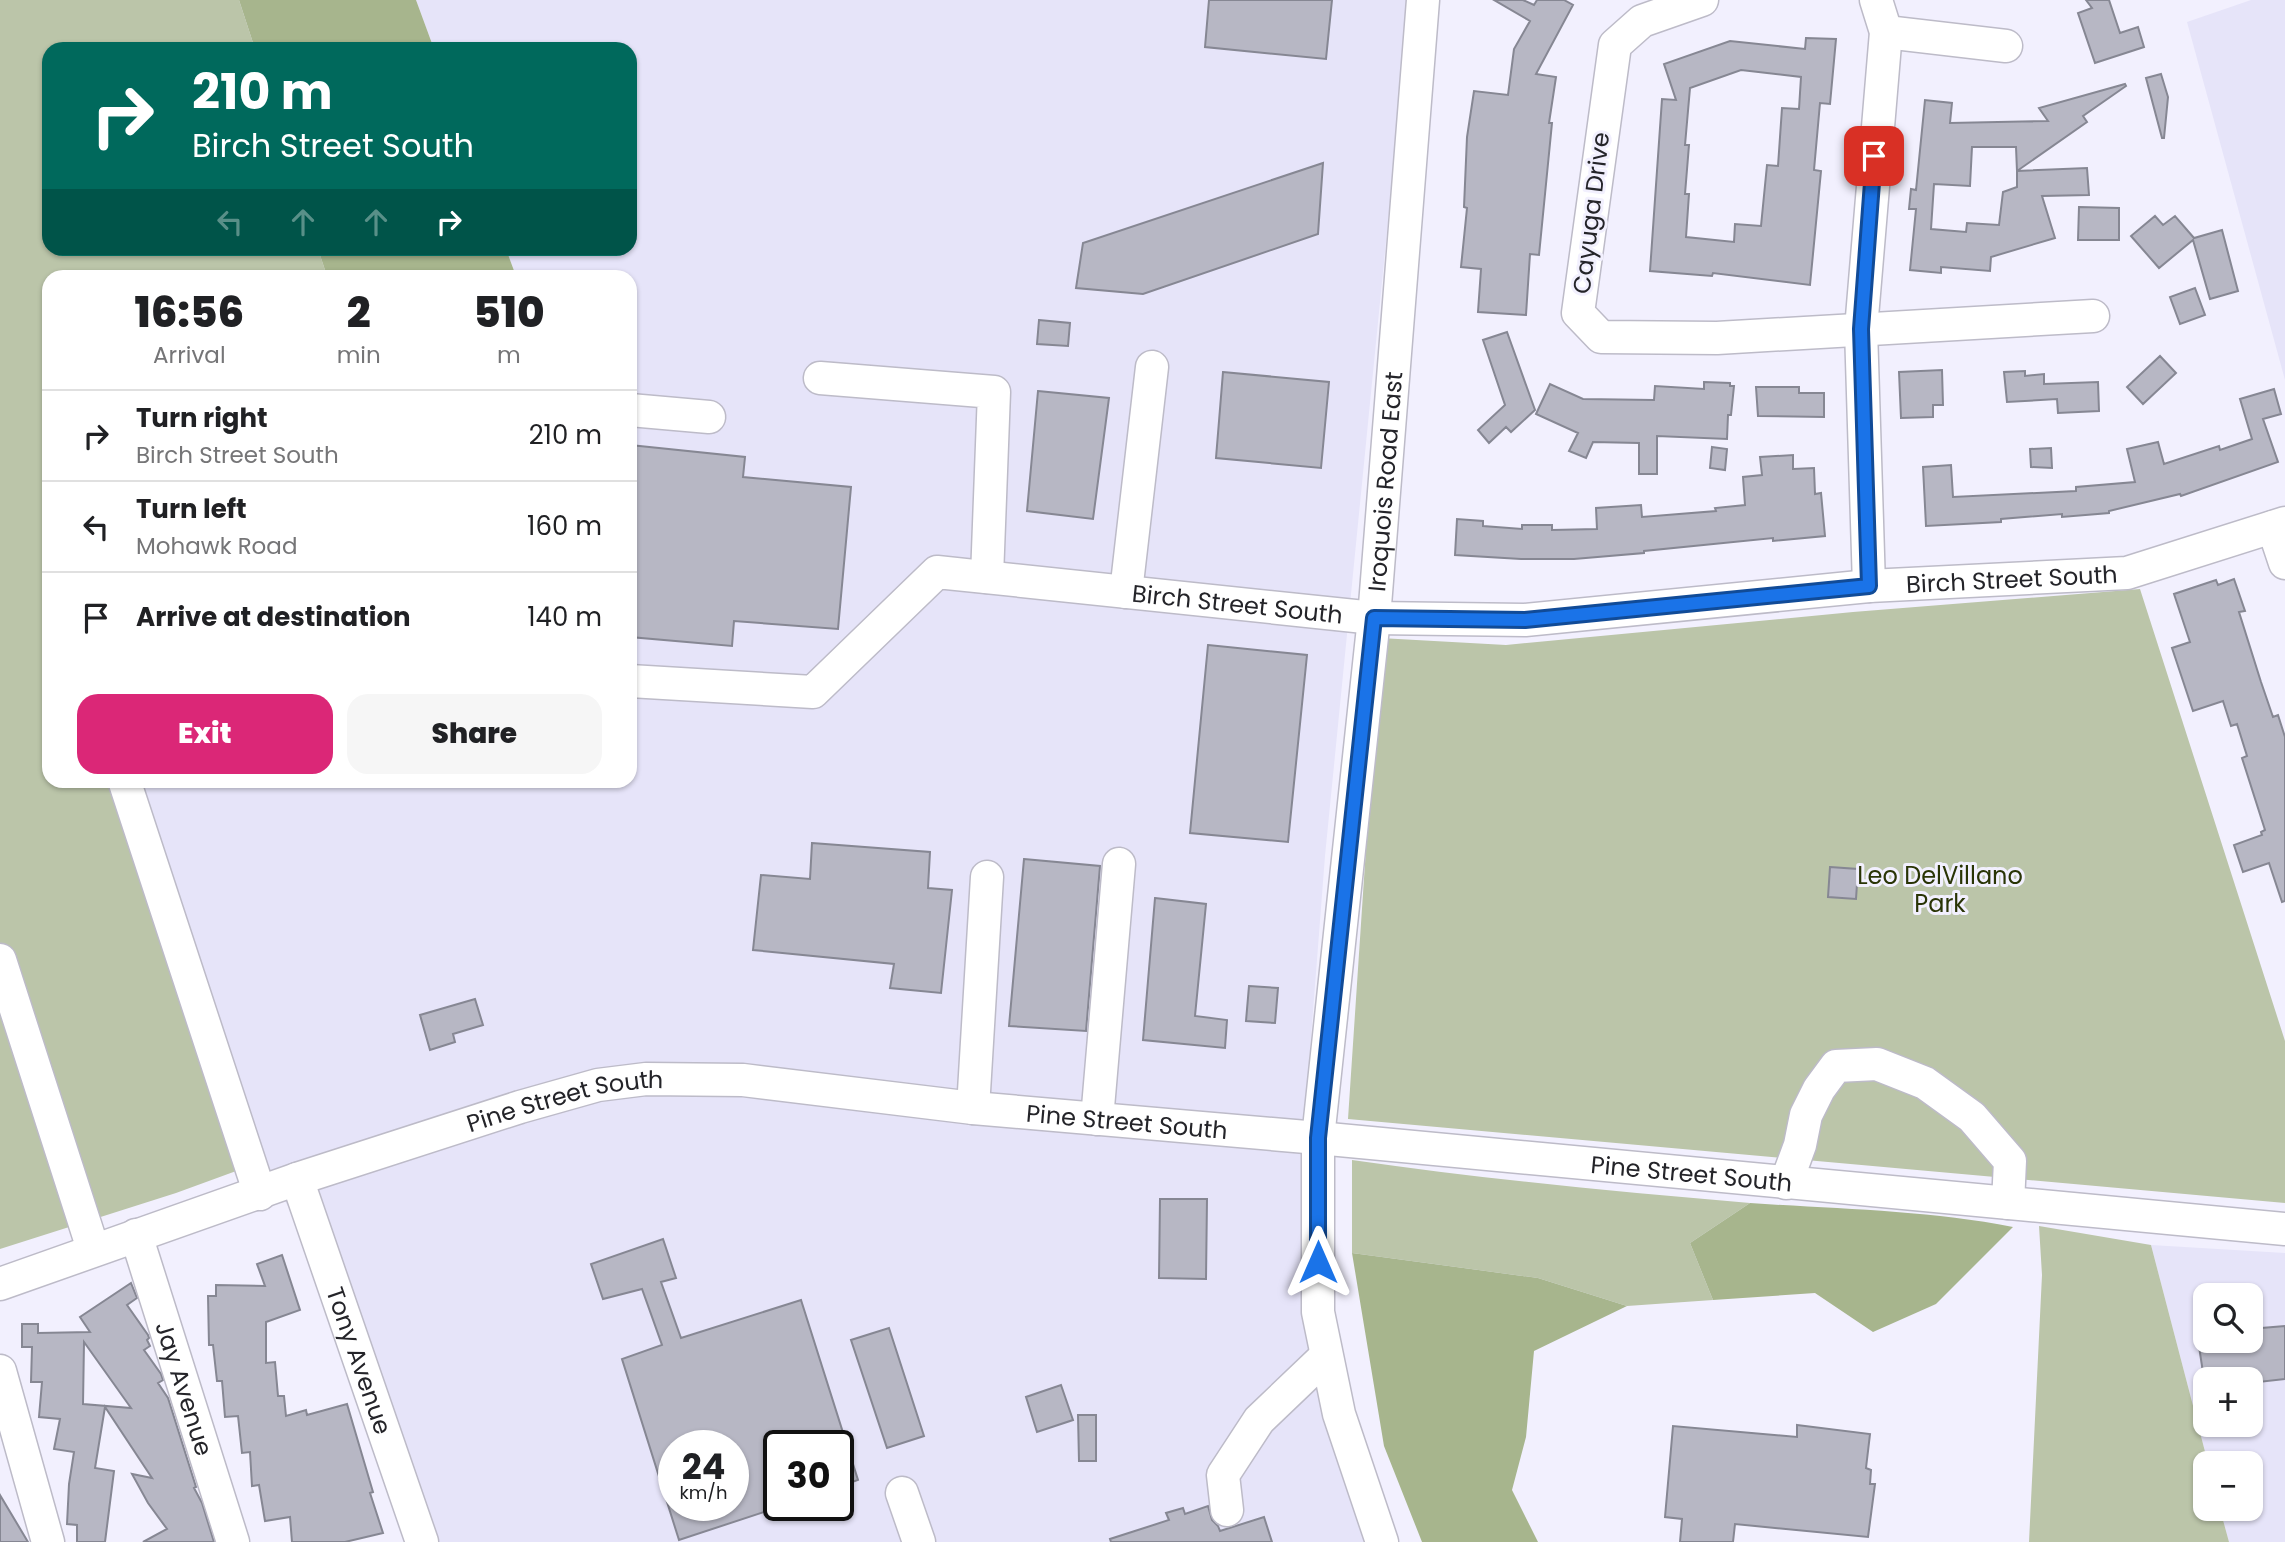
<!DOCTYPE html>
<html lang="en">
<head>
<meta charset="utf-8">
<style>
  :root { --surface:#fff; --page:#f6f6f6; --text:#202124; --muted:#757577; --line:#e0e0e0; --accent:#db2777 }
  body { margin:0; font-family:Poppins,sans-serif; background:var(--page); color:var(--text); height:100vh; display:flex; flex-direction:column; font-size:26px; white-space:nowrap }
  * { box-sizing:border-box; margin:0 }
  p { font-size:23px; color:var(--muted) }
  .icon { flex:none; width:38px; height:38px; fill:none; stroke:currentColor; stroke-width:2; stroke-linecap:round; stroke-linejoin:round }
  .map { position:relative; flex:1; overflow:hidden }
  .details { position:absolute; left:42px; top:270px; width:595px; height:518px; display:flex; flex-direction:column; background:var(--surface); border-radius:21px; box-shadow:0 2px 5px #0004 }
  .details>* { flex:none }
  .banner { position:absolute; left:42px; top:42px; width:595px; height:214px; border-radius:21px; box-shadow:0 2px 5px #0004; background:#00695c; color:#fff; overflow:hidden }
  .controls { position:absolute; left:2193px; top:1283px; display:grid; gap:14px }
  .controls a { display:grid; place-items:center; width:70px; height:70px; border-radius:14px; background:var(--surface); box-shadow:0 2px 5px #0004; font-size:35px }
  .speed { position:absolute; left:658px; top:1430px; display:flex; gap:14px; font-size:35px; font-weight:700; text-align:center }
  .speed>* { display:grid; place-content:center; width:91px; height:91px; border-radius:50%; background:var(--surface); box-shadow:0 2px 5px #0004; line-height:1 }
  .speed small { font-size:18px; font-weight:400 }
  .speed .limit { border:4px solid #111; border-radius:10px; background:#fff; color:#111 }
  .pin { position:absolute; display:grid; place-items:center; width:60px; height:60px; color:#fff; margin:-30px; border-radius:14px; box-shadow:0 4px 10px #0006 }
  .me { position:absolute; width:77px; margin:-38px; rotate:0deg; stroke-linejoin:round; filter:drop-shadow(0 0 5px #0008) }
  .turn { display:flex; align-items:center; gap:24px; height:147px; padding:0 35px; font-size:32px }
  .turn .icon { width:91px; height:91px; stroke-width:2.5 }
  .turn b { display:block; font-size:49px; line-height:60px }
  .lanes { display:flex; align-items:center; height:66px; padding:0 35px; background:#0003; justify-content:center; gap:35px; direction:ltr }
  .lanes .off { opacity:.35 }
  .eta { display:flex; justify-content:space-evenly; align-items:center; height:119px; text-align:center }
  .eta b { font-size:42px; font-weight:800; line-height:49px }
  .button { display:flex; gap:14px; margin-top:auto; padding:14px 35px }
  .button a { flex:1; height:80px; border-radius:21px; background:var(--accent); color:#fff; font-size:28px; font-weight:800; line-height:80px; text-align:center }
  .button a+a { background:var(--page); color:var(--text) }
  ul { padding:0; list-style:none }
  li { display:flex; align-items:center; gap:21px; height:91px; padding:0 35px; border-top:2px solid var(--line) }
  li div { flex:1 }
  li b { display:block; font-size:26px }
  li em { font-style:normal }
  .map>svg:first-child { display:block }
  .built { fill:#e6e4f9; fill-rule:evenodd }
  .green { fill:#bbc5a9 }
  .forest { fill:#a7b58d }
  .building { fill:#b7b7c4; stroke:#868793; stroke-width:2; fill-rule:evenodd }
  .lines { fill:none; stroke-linecap:round; stroke-linejoin:round }
  .minor-casing { stroke:#bdbbc8; stroke-width:35 }
  .minor { stroke:#fff; stroke-width:32 }
  .route-casing { stroke:#114b97; stroke-width:18 }
  .route { stroke:#1a73e8; stroke-width:12 }
  .labels { text-anchor:middle; dominant-baseline:central; stroke-width:6; stroke-linejoin:round; paint-order:stroke }
  .street-label { font-size:24px; fill:#242429; stroke:#f2f0fe }
  .park-label { font-size:24px; fill:#293405; stroke:#f2f0fe }
</style>
</head>
<body>
<div class="map">
<svg width="2285" height="1542" viewBox="0 0 2285 1542">
  <rect width="100%" height="100%" fill="#f2f0fe"/>
  <path class="built" d="M 416,0 L 1410,0 L 1325,856 L 1306,1102 L 1321,1410 L 1367,1542 L 409,1542 L 353,1380 L 289,1208 L 261,1162 L 141,781 L 630,780 L 630,276 L 516,276 L 506,249 L 630,248 L 630,49 L 434,49 ZM 674,1446 L 733,1446 L 733,1505 L 674,1505 ZM 779,1446 L 838,1446 L 838,1505 L 779,1505 Z
    M 2251,0 L 2285,0 L 2285,380 L 2187,22 Z
    M 2151,1245 L 2285,1253 L 2285,1542 L 2229,1542 L 2220,1509 L 2250,1508 L 2250,1463 L 2208,1463 ZM 2205,1295 L 2250,1295 L 2250,1340 L 2205,1340 ZM 2205,1379 L 2250,1379 L 2250,1424 L 2205,1424 Z"/>
  <path class="green" d="M 0,0 L 239,0 L 255,49 L 49,49 L 49,248 L 318,249 L 327,276 L 49,276 L 49,780 L 141,781 L 261,1162 L 176,1193 L 0,1249 Z
    M 2140,589 L 2285,1041 L 2285,1203 L 1348,1119 L 1380,638 L 1506,645 L 1853,612 Z
    M 1352,1160 C 1485,1179 1617,1192 1750,1203 L 1690,1243 L 1713,1300 L 1627,1306 L 1538,1278 L 1352,1253 Z
    M 2039,1226 L 2151,1245 L 2208,1463 L 2205,1463 L 2205,1508 L 2220,1509 L 2229,1542 L 2029,1542 L 2042,1275 Z"/>
  <path class="forest" d="M 239,0 L 416,0 L 434,49 L 255,49 Z
    M 318,249 L 506,249 L 516,276 L 327,276 Z
    M 1750,1203 C 1838,1209 1927,1210 2013,1227 L 1936,1304 L 1873,1332 L 1815,1293 L 1713,1300 L 1690,1243 Z
    M 1352,1253 L 1538,1278 L 1627,1306 L 1534,1351 L 1526,1437 L 1512,1490 L 1538,1542 L 1422,1542 L 1384,1446 Z"/>
  <path class="building" d="M 1209,0 L 1332,0 L 1326,59 L 1205,47 Z
    M 1494,0 L 1523,0 L 1534,5 L 1537,0 L 1564,0 L 1573,5 L 1536,74 L 1556,77 L 1549,123 L 1552,123 L 1539,255 L 1530,254 L 1526,315 L 1478,312 L 1481,269 L 1461,267 L 1467,208 L 1464,207 L 1467,137 L 1474,91 L 1508,95 L 1514,49 L 1530,21 Z
    M 2086,0 L 2109,0 L 2120,33 L 2138,27 L 2144,47 L 2095,63 L 2078,13 L 2092,8 Z
    M 1806,38 L 1836,39 L 1830,104 L 1820,103 L 1814,170 L 1821,171 L 1810,285 L 1713,273 L 1712,276 L 1650,271 L 1662,99 L 1676,100 L 1664,64 L 1730,41 L 1805,49 ZM 1741,70 L 1801,77 L 1799,109 L 1782,108 L 1778,166 L 1767,165 L 1761,226 L 1735,224 L 1734,242 L 1686,237 L 1689,194 L 1685,194 L 1689,145 L 1685,145 L 1690,88 Z
    M 2161,74 L 2168,97 L 2164,138 L 2162,138 L 2146,78 Z
    M 2125,84 L 2126,86 L 2083,116 L 2087,122 L 2017,171 L 2016,147 L 1972,147 L 1970,186 L 1934,184 L 1931,229 L 1966,232 L 1967,223 L 1999,225 L 2003,192 L 2017,187 L 2017,171 L 2087,168 L 2089,195 L 2042,196 L 2055,238 L 1991,257 L 1990,271 L 1941,267 L 1941,273 L 1910,270 L 1916,209 L 1909,209 L 1911,189 L 1916,190 L 1925,100 L 1952,103 L 1950,123 L 2048,121 L 2039,108 Z
    M 1323,163 L 1318,234 L 1143,294 L 1076,288 L 1083,243 Z
    M 2079,207 L 2119,208 L 2119,240 L 2078,240 Z
    M 2155,216 L 2163,225 L 2175,216 L 2194,238 L 2222,230 L 2238,291 L 2210,299 L 2193,240 L 2159,268 L 2131,236 Z
    M 2195,288 L 2205,315 L 2180,324 L 2170,297 Z
    M 1039,320 L 1070,323 L 1068,346 L 1037,344 Z
    M 1507,332 L 1535,410 L 1511,432 L 1506,427 L 1489,443 L 1478,430 L 1505,405 L 1483,340 Z
    M 2160,356 L 2176,373 L 2143,404 L 2127,387 Z
    M 1942,370 L 1943,405 L 1933,405 L 1933,417 L 1901,418 L 1899,372 Z
    M 2025,371 L 2025,376 L 2044,374 L 2044,384 L 2098,382 L 2099,411 L 2058,413 L 2057,399 L 2007,402 L 2004,372 Z
    M 1223,372 L 1329,382 L 1321,468 L 1216,458 Z
    M 1704,382 L 1730,383 L 1730,386 L 1734,386 L 1731,415 L 1728,415 L 1727,439 L 1657,436 L 1657,474 L 1639,474 L 1639,443 L 1593,442 L 1586,458 L 1569,451 L 1578,433 L 1536,414 L 1550,384 L 1583,399 L 1654,400 L 1655,386 L 1704,389 Z
    M 1756,387 L 1799,387 L 1799,393 L 1824,393 L 1824,417 L 1758,416 Z
    M 2274,389 L 2281,414 L 2263,419 L 2278,462 L 2181,496 L 2180,494 L 2109,511 L 2109,513 L 2062,517 L 2062,514 L 2001,519 L 2001,522 L 1926,526 L 1923,467 L 1951,465 L 1953,497 L 2076,491 L 2076,487 L 2135,482 L 2127,449 L 2158,442 L 2164,464 L 2219,446 L 2220,450 L 2252,439 L 2240,399 Z
    M 1038,391 L 1109,398 L 1093,519 L 1027,511 Z
    M 630,445 L 745,457 L 743,477 L 851,487 L 838,629 L 734,621 L 732,646 L 630,637 Z
    M 1712,447 L 1727,449 L 1725,470 L 1710,468 Z
    M 2051,448 L 2052,468 L 2031,467 L 2030,449 Z
    M 1793,455 L 1793,469 L 1814,468 L 1815,494 L 1821,493 L 1825,536 L 1773,541 L 1773,538 L 1644,551 L 1644,553 L 1574,559 L 1521,559 L 1455,555 L 1457,519 L 1483,521 L 1483,526 L 1522,529 L 1522,525 L 1552,525 L 1552,530 L 1597,529 L 1596,508 L 1641,505 L 1642,517 L 1716,511 L 1715,508 L 1745,505 L 1743,477 L 1762,475 L 1760,457 Z
    M 2234,579 L 2245,611 L 2239,612 L 2261,682 L 2273,717 L 2278,715 L 2285,737 L 2285,901 L 2282,902 L 2269,863 L 2243,872 L 2234,845 L 2262,835 L 2261,832 L 2265,830 L 2242,758 L 2247,756 L 2237,724 L 2231,726 L 2223,701 L 2193,711 L 2172,648 L 2190,642 L 2174,594 L 2216,580 L 2218,585 Z
    M 1208,645 L 1307,655 L 1288,842 L 1190,833 Z
    M 812,843 L 930,852 L 928,888 L 952,890 L 941,993 L 890,988 L 894,964 L 753,950 L 761,875 L 810,879 Z
    M 1024,859 L 1100,866 L 1086,1031 L 1009,1026 Z
    M 1830,867 L 1858,869 L 1856,899 L 1828,897 Z
    M 1155,898 L 1206,904 L 1195,1016 L 1227,1020 L 1225,1048 L 1143,1040 Z
    M 1249,986 L 1278,988 L 1275,1023 L 1246,1021 Z
    M 475,999 L 483,1025 L 453,1034 L 455,1042 L 430,1050 L 420,1015 Z
    M 1160,1199 L 1207,1199 L 1206,1279 L 1159,1278 Z
    M 663,1239 L 676,1278 L 661,1282 L 681,1338 L 801,1300 L 858,1480 L 838,1487 L 838,1446 L 779,1446 L 779,1507 L 679,1540 L 622,1359 L 662,1345 L 642,1289 L 603,1299 L 591,1264 ZM 674,1446 L 733,1446 L 733,1505 L 674,1505 Z
    M 282,1255 L 300,1310 L 266,1322 L 266,1363 L 275,1362 L 278,1396 L 284,1396 L 286,1416 L 306,1410 L 307,1415 L 347,1404 L 373,1492 L 370,1493 L 383,1533 L 345,1542 L 292,1542 L 290,1517 L 265,1521 L 259,1485 L 252,1486 L 250,1452 L 242,1453 L 238,1416 L 225,1417 L 222,1381 L 217,1381 L 213,1345 L 209,1345 L 208,1296 L 216,1296 L 216,1285 L 265,1286 L 257,1264 Z
    M 131,1283 L 137,1298 L 127,1305 L 148,1335 L 149,1338 L 147,1340 L 150,1346 L 144,1350 L 161,1374 L 163,1380 L 158,1383 L 168,1398 L 196,1487 L 194,1488 L 202,1503 L 214,1542 L 143,1542 L 167,1529 L 148,1503 L 132,1474 L 152,1478 L 105,1407 L 95,1468 L 114,1471 L 105,1542 L 77,1542 L 77,1525 L 67,1524 L 69,1484 L 74,1452 L 54,1449 L 60,1419 L 39,1417 L 42,1382 L 31,1382 L 32,1347 L 22,1347 L 22,1324 L 38,1324 L 38,1333 L 90,1332 L 80,1317 ZM 84,1342 L 131,1408 L 83,1404 Z
    M 2285,1326 L 2285,1379 L 2250,1383 L 2250,1379 L 2204,1379 L 2198,1340 L 2250,1340 L 2250,1329 Z
    M 889,1328 L 924,1436 L 887,1448 L 851,1340 Z
    M 1061,1385 L 1073,1420 L 1037,1432 L 1026,1397 Z
    M 1078,1415 L 1096,1415 L 1096,1461 L 1079,1461 Z
    M 1797,1425 L 1870,1434 L 1866,1468 L 1871,1470 L 1870,1484 L 1875,1484 L 1868,1537 L 1735,1524 L 1733,1542 L 1680,1542 L 1682,1519 L 1665,1517 L 1673,1426 L 1797,1437 Z
    M 0,1495 L 28,1542 L 0,1542 Z
    M 1208,1506 L 1212,1520 L 1218,1526 L 1220,1531 L 1264,1517 L 1272,1542 L 1111,1542 L 1110,1539 L 1169,1520 L 1166,1513 L 1183,1508 L 1185,1514 Z"/>
  <g class="lines">
    <g class="minor-casing">
      <g id="minor">
        <path d="M 1702,0 L 1642,21 L 1615,45 L 1578,313 L 1601,337 L 1717,338 L 2093,316"/>
        <path d="M 1886,32 L 2006,46"/>
        <path d="M 820,378 L 994,392 L 987,577"/>
        <path d="M 630,410 L 709,417"/>
        <path d="M 2273,527 L 2285,563"/>
        <path d="M 1869,586 L 1861,329 L 1886,32 L 1876,0"/>
        <path d="M 1126,592 L 1152,367"/>
        <path id="s1" d="M 630,681 L 813,692 L 937,572 L 1374,618 L 1525,620 L 1869,586 L 2127,573 L 2285,523"/>
        <path d="M 124,780 L 260,1194"/>
        <path d="M 0,960 L 93,1249"/>
        <path d="M 973,1108 L 987,877"/>
        <path d="M 1097,1119 L 1119,864"/>
        <path id="s2" d="M 297,1179 L 422,1542"/>
        <path d="M 1786,1183 L 1800,1145 L 1806,1115 L 1819,1089 L 1836,1066 L 1877,1064 L 1925,1083 L 1972,1117 L 2010,1161 L 2008,1203"/>
        <path id="s3" d="M 136,1235 L 233,1542"/>
        <path id="s4" d="M 0,1284 L 297,1179 L 520,1107 L 598,1085 L 646,1079 L 743,1080 L 973,1108 L 1318,1138 L 2285,1229"/>
        <path d="M 0,1371 L 48,1542"/>
        <path d="M 902,1493 L 919,1542"/>
        <path d="M 1227,1510 L 1223,1475 L 1259,1420 L 1326,1356"/>
        <path id="s5" d="M 1382,1542 L 1339,1414 L 1318,1312 L 1318,1138 L 1374,618 L 1423,0"/>
      </g>
    </g>
    <use href="#minor" class="minor"/>
  </g>
  <g class="lines">
    <g class="route-casing">
      <path id="route" d="M 1318,1262 L 1318,1138 L 1374,618 L 1525,620 L 1869,586 L 1861,329 L 1874,156"/>
    </g>
    <use href="#route" class="route"/>
  </g>
  <g class="labels">
    <g class="street-label">
      <text transform="translate(1591 213) rotate(-83)">Cayuga Drive</text>
      <text stroke="none"><textPath href="#s5" startOffset="1073">Iroquois Road East</textPath></text>
      <text stroke="none"><textPath href="#s1" startOffset="1435">Birch Street South</textPath></text>
      <text stroke="none"><textPath href="#s1" startOffset="658">Birch Street South</textPath></text>
      <text stroke="none"><textPath href="#s4" startOffset="595">Pine Street South</textPath></text>
      <text stroke="none"><textPath href="#s4" startOffset="1162">Pine Street South</textPath></text>
      <text stroke="none"><textPath href="#s4" startOffset="1729">Pine Street South</textPath></text>
      <text stroke="none"><textPath href="#s2" startOffset="192">Tony Avenue</textPath></text>
      <text stroke="none"><textPath href="#s3" startOffset="161">Jay Avenue</textPath></text>
    </g>
    <g class="park-label">
      <text x="1940" y="875">Leo DelVillano<tspan x="1940" dy="28">Park</tspan></text>
    </g>
  </g>
</svg>
<div class="controls">
<a><svg class="icon" aria-label="search" viewBox="0 0 24 24"><circle cx="10" cy="10" r="6"/><path d="M15 15l6 6"/></svg></a>
<a>+</a>
<a>−</a>
</div>
<div class="speed"><div>24<small>km/h</small></div><div class="limit">30</div></div>
<div class="pin" style="left:1874px;top:156px;background:#d93025"><svg class="icon" aria-label="arrive" viewBox="0 0 24 24"><path d="M6 21V4h12l-3 4 3 4H6"/></svg></div>
<svg class="me" style="left:1318px;top:1262px" viewBox="-20 -20 40 40"><path d="M0-17L14 15 0 8-14 15z" fill="#1a73e8" stroke="#fff" stroke-width="4"/></svg>
<div class="banner">
<div class="turn"><svg class="icon" aria-label="right" viewBox="0 0 24 24"><path d="M7 20v-9h11M14 6l5 5-5 5"/></svg><div><b>210 m</b>Birch Street South</div></div>
<div class="lanes"><svg class="icon off" aria-label="left" viewBox="0 0 24 24"><path d="M17 20v-9H6M10 6l-5 5 5 5"/></svg><svg class="icon off" aria-label="ahead" viewBox="0 0 24 24"><path d="M12 20V5M6 11l6-6 6 6"/></svg><svg class="icon off" aria-label="ahead" viewBox="0 0 24 24"><path d="M12 20V5M6 11l6-6 6 6"/></svg><svg class="icon" aria-label="right" viewBox="0 0 24 24"><path d="M7 20v-9h11M14 6l5 5-5 5"/></svg></div>
</div>
<section class="details">
<div class="eta">
<div><b>16:56</b><p>Arrival</p></div>
<div><b>2</b><p>min</p></div>
<div><b>510</b><p>m</p></div>
</div>
<ul>
<li><svg class="icon" aria-label="right" viewBox="0 0 24 24"><path d="M7 20v-9h11M14 6l5 5-5 5"/></svg><div><b>Turn right</b><p>Birch Street South</p></div><em>210 m</em></li>
<li><svg class="icon" aria-label="left" viewBox="0 0 24 24"><path d="M17 20v-9H6M10 6l-5 5 5 5"/></svg><div><b>Turn left</b><p>Mohawk Road</p></div><em>160 m</em></li>
<li><svg class="icon" aria-label="arrive" viewBox="0 0 24 24"><path d="M6 21V4h12l-3 4 3 4H6"/></svg><div><b>Arrive at destination</b></div><em>140 m</em></li>
</ul>
<div class="button"><a>Exit</a><a>Share</a></div>
</section>
</div>
</body>
</html>
